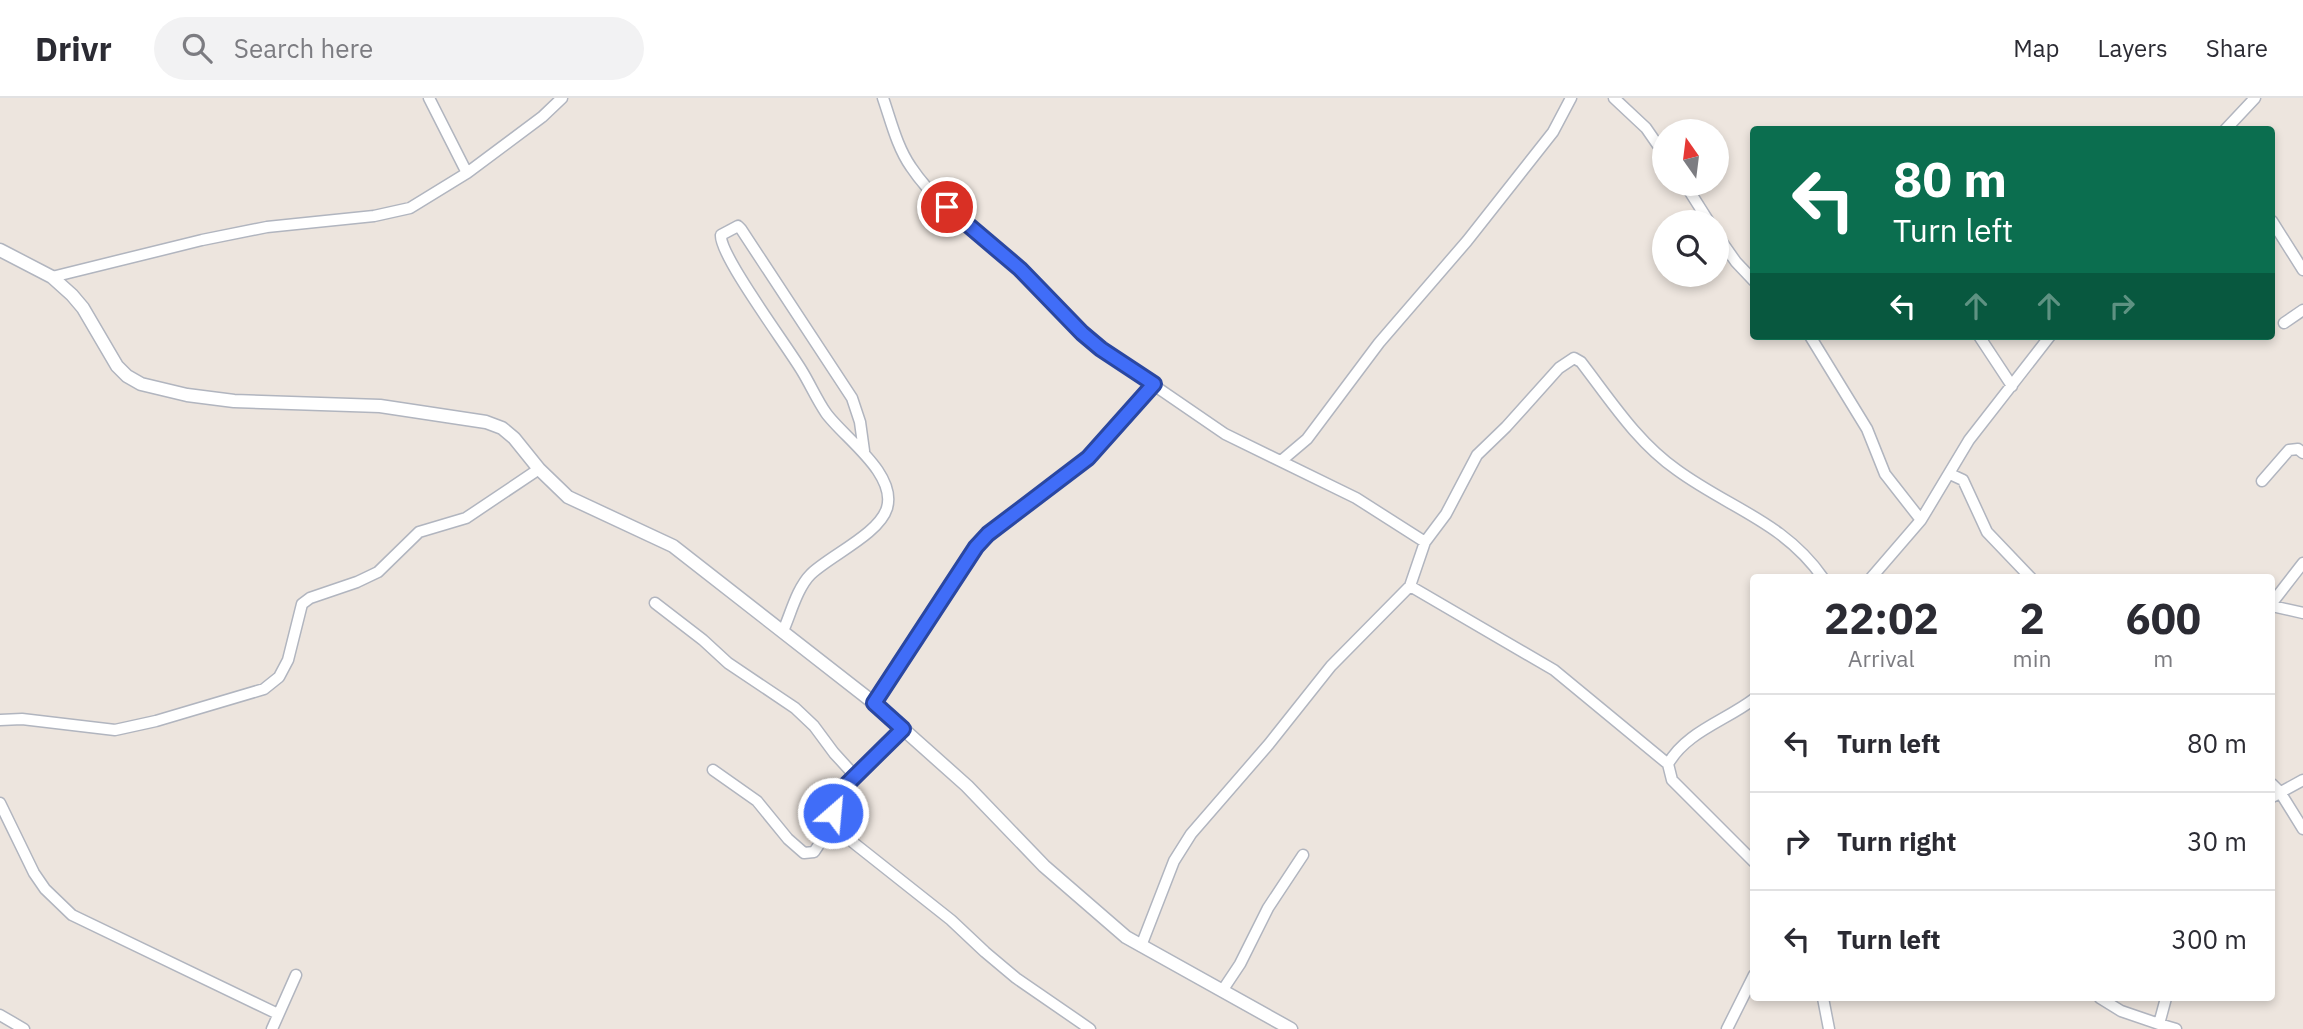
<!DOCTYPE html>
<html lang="en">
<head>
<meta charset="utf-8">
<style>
  :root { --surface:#fff; --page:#f2f2f3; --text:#2b2b33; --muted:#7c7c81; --line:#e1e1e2 }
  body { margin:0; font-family:"IBM Plex Sans",sans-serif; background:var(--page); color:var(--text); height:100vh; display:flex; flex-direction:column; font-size:26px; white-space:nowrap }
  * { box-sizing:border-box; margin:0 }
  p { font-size:23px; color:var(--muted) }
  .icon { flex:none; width:38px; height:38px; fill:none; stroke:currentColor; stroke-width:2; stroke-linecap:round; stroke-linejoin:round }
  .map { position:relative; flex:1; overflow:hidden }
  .details { position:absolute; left:1750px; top:476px; width:525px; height:427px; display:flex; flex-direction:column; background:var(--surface); border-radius:7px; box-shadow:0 4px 10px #0003 }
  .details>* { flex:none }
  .guide { position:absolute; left:1750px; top:28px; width:525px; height:214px; border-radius:7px; box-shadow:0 4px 10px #0003; background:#0b6e4f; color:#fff; overflow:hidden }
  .needle { width:46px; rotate:346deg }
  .controls { position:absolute; left:1652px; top:21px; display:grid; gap:14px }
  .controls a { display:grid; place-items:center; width:77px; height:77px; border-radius:50%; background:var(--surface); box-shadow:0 4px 10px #0003; font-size:35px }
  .pin { position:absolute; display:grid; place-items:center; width:60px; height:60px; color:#fff; margin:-30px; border:4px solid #fff; border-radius:50%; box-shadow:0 2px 7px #0007 }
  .me { position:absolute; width:77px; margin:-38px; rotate:27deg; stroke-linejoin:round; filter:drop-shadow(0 0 5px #0008) }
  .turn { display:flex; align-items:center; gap:24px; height:147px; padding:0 28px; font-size:32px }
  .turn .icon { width:91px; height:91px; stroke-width:2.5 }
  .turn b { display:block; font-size:49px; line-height:60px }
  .lanes { display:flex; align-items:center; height:66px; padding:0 28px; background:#0003; justify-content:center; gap:35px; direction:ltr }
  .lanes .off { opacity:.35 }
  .eta { display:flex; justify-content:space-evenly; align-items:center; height:119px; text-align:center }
  .eta b { font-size:42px; font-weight:700; line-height:49px }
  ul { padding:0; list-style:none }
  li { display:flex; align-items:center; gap:21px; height:98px; padding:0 28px; border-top:2px solid var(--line) }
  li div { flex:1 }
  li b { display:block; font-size:26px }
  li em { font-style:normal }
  header { display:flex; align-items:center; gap:42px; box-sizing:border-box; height:98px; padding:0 35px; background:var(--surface); border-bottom:2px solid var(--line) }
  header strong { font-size:33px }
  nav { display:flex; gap:38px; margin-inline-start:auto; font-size:24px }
  .search { width:490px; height:63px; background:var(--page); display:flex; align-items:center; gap:18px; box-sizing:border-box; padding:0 24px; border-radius:38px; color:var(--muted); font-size:26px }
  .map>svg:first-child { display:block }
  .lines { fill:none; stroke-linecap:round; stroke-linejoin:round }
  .minor-casing { stroke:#b1b5bf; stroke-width:13 }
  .tertiary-casing { stroke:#b1b5bf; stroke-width:15 }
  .minor { stroke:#fff; stroke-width:10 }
  .tertiary { stroke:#fff; stroke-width:12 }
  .route-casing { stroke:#2a47a1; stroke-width:18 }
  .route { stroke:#406df8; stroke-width:12 }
</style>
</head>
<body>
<header>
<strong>Drivr</strong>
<div class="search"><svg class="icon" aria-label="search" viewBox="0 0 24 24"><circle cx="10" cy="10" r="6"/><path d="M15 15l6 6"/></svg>Search here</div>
<nav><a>Map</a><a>Layers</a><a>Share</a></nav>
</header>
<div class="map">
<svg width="2303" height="931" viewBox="0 0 2303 931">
  <rect width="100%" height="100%" fill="#ede5de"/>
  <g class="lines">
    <g class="minor-casing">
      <path id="minor" d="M 429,0 L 467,75
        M 883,0 C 891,23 897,49 911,69 C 939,111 984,139 1021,172 C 1049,197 1072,226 1101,251 L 1225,336 L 1356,400 L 1425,444 L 1446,416 L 1477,357 L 1506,329 L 1559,270 L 1574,260 L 1581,264 C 1611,303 1637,344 1677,372 C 1729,410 1784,424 1823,480
        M 1614,0 L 1646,30 L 1664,56
        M 2225,32 L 2255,0
        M 1685,86 L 1709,124
        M 2272,123 L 2303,172
        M 1717,137 L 1736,164 L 1754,183
        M 52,179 L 202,142 L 267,129 L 374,118 L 410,110 L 467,75 L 542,19 L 562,0
        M 2284,225 L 2303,212
        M 1810,238 L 1867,331 L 1885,376 L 1921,422
        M 1979,238 L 2012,288
        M 1281,363 L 1307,341 L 1379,245 L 1467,143 L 1553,34 L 1571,0
        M 1950,376 L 1963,382 L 1987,434 L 2031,480
        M 2262,383 L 2289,352 L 2298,351 L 2303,355
        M 1425,444 L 1410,488 L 1554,572 L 1668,666
        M 1871,480 L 1921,422 L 1969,342 L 2050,238
        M 655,505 L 703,542 L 728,565 L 795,610 L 814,628 L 834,655 L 856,679
        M 2272,505 L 2303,465
        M 2272,508 L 2303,515
        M 783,533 C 791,515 797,490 811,476 C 831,457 879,436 887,410 C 897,375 843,339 826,315 C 817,302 810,286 802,273 C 788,249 719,157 721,137 L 738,128 L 741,131 L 852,300 L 860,324 L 864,353
        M 1754,601 C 1725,623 1686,634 1668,666 L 1672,682 L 1754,764
        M 874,605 L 981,443 L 1088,360 L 1154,286
        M 0,622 L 22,621 L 115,632 L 156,623 L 264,591 L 279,579 L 288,562 L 302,506 L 310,500 L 357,484 L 378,474 L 419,434 L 466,420 L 539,371
        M 903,631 L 834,699 L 833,715 L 850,742 L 951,822 L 985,854 L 1016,880 L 1090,931
        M 713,672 L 757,703 L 788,741 L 804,755 L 814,754 L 836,721
        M 2272,686 L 2280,694 L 2303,731
        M 2272,699 L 2303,682
        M 0,705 L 34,775 L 45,791 L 72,817 L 278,916
        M 1141,848 L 1174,763 L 1191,736 L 1269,646 L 1331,568 L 1410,488
        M 1222,893 L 1240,866 L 1268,810 L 1303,757
        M 1823,900 L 1829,931
        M 2100,900 L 2121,913 L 2159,926
        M 2166,900 L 2159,926 L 2176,931
        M 0,917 L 24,931
        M 272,931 L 296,877
        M 1727,931 L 1754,877"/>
    </g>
    <g class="tertiary-casing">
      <path id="tertiary" d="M 0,152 L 52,179 L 72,197 L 83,210 L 117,268 L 127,278 L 141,286 L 187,297 L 234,303 L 380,308 L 486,324 L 502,330 L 514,340 L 539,371 L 568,399 L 673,448 L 874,605 L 967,688 L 1044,768 L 1126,839 L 1291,931"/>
    </g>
    <use href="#minor" class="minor"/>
    <use href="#tertiary" class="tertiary"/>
  </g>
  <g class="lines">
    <g class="route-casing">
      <path id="route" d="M 833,715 L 834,699 L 903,631 L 874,605 L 976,449 L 988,436 L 1088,360 L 1154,286 L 1101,251 L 1082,235 L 1020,171 L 947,109"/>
    </g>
    <use href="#route" class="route"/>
  </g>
</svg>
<div class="controls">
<a><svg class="needle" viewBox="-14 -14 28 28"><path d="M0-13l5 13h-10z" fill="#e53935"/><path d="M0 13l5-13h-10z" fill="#7c7c81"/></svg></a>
<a><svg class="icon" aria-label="search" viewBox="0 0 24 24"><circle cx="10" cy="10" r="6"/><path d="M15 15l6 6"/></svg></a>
</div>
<div class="pin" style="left:947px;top:109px;background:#d93025"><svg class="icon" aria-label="arrive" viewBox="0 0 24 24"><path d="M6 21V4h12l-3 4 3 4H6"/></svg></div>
<svg class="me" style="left:833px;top:715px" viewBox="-20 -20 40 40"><circle r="17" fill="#406df8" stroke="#fff" stroke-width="3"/><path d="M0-11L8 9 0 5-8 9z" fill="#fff"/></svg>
<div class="guide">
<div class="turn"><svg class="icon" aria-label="left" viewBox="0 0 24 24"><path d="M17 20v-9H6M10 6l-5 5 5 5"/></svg><div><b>80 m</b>Turn left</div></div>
<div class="lanes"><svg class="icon" aria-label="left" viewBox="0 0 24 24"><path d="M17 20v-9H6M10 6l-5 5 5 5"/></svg><svg class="icon off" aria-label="ahead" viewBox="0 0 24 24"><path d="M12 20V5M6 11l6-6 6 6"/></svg><svg class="icon off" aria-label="ahead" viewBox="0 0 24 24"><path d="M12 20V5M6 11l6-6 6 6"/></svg><svg class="icon off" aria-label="right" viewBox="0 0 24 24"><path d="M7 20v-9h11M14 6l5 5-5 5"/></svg></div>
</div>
<section class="details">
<div class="eta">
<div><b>22:02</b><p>Arrival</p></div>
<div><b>2</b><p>min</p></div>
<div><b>600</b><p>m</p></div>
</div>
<ul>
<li><svg class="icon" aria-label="left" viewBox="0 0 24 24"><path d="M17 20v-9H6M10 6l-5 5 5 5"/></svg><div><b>Turn left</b></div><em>80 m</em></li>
<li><svg class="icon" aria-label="right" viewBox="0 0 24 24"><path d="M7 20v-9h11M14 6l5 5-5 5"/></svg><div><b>Turn right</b></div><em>30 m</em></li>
<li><svg class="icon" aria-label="left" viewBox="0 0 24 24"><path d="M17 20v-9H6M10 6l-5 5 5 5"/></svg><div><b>Turn left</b></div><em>300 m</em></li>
</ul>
</section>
</div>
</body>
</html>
